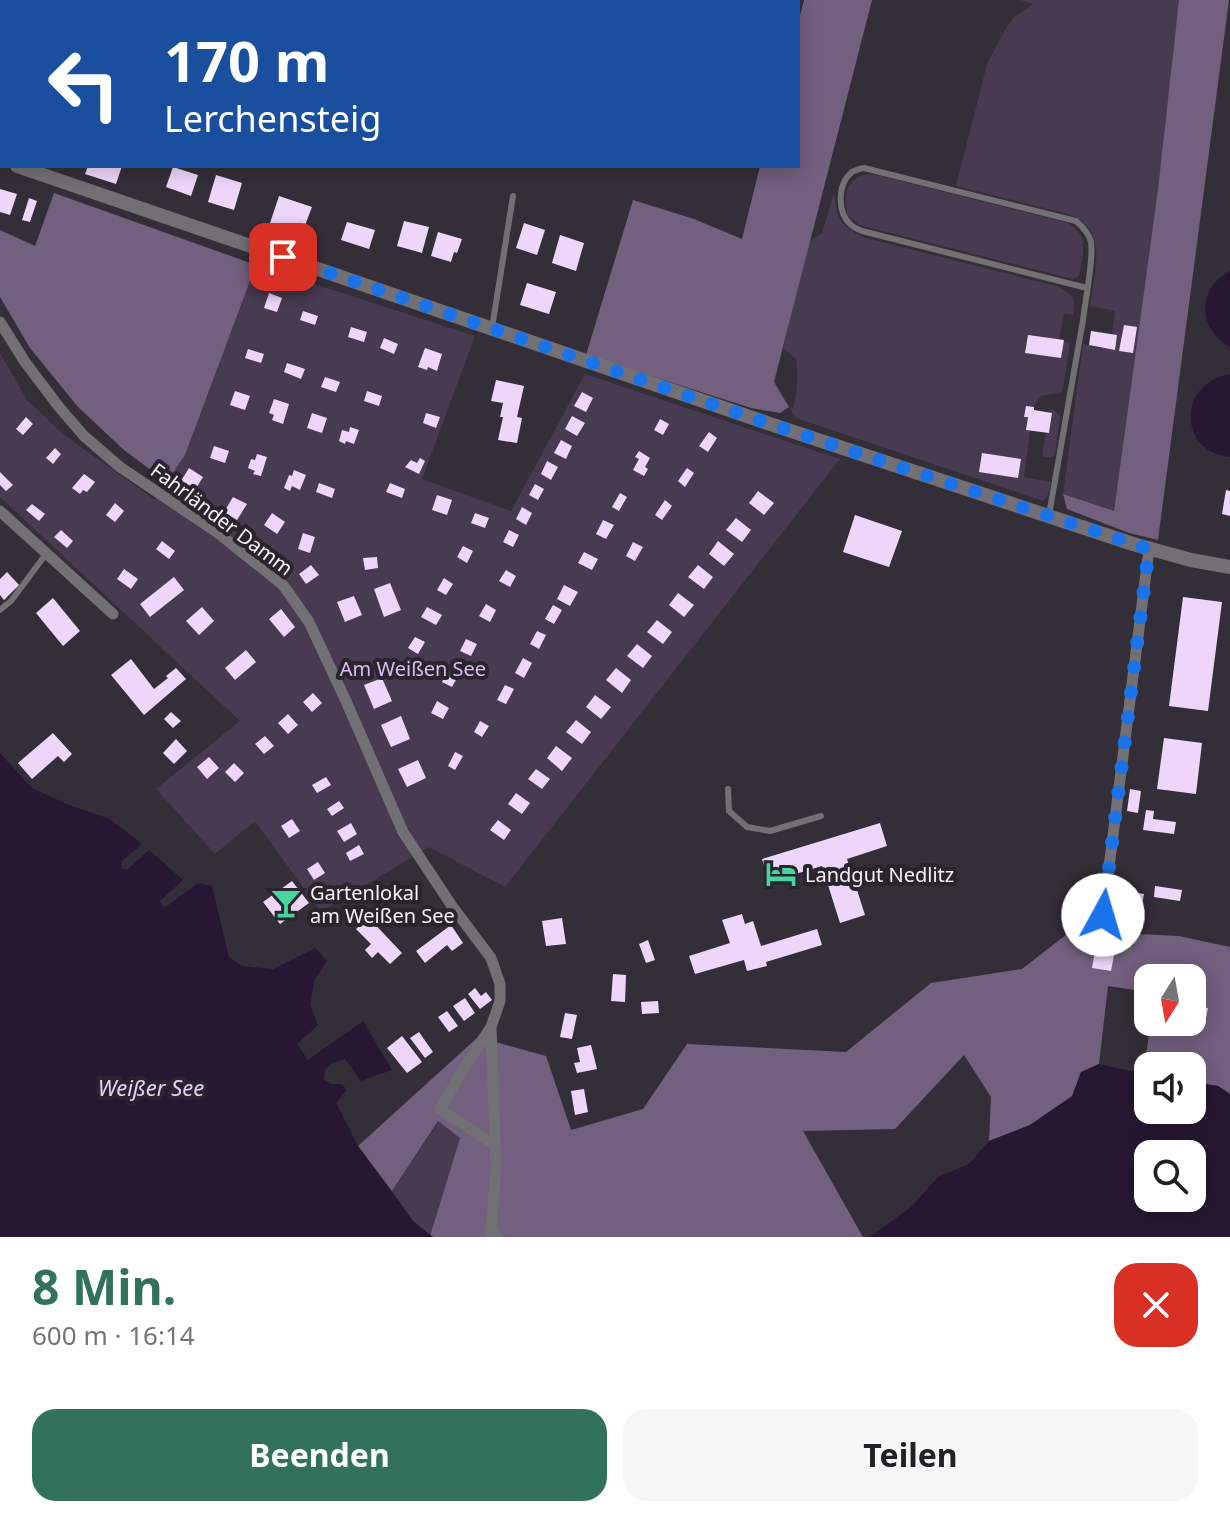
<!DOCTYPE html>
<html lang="de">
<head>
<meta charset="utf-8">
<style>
  :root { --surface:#fff; --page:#f6f6f6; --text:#202124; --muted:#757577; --accent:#32725a }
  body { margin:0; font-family:"Noto Sans",sans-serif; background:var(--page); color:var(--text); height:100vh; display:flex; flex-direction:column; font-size:30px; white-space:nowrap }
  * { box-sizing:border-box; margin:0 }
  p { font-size:26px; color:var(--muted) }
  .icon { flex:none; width:44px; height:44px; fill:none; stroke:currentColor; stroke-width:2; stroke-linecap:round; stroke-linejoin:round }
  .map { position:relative; height:1237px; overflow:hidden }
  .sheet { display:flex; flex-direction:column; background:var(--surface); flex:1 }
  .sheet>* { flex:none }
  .top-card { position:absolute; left:0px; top:0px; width:800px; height:168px; box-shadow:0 4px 20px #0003; background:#1a4fa0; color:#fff; overflow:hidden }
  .needle { width:52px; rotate:191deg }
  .tools { position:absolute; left:1134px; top:964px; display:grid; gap:16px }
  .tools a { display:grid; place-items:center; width:72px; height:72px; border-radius:16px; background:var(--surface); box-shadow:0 4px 20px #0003; font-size:40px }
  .pin { position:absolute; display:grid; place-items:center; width:68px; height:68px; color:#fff; margin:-34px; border-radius:16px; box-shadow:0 4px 12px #0006 }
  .me { position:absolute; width:88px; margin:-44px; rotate:6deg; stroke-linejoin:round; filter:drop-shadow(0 0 6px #0008) }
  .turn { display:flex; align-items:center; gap:28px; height:168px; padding:0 32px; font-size:36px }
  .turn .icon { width:104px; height:104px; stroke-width:2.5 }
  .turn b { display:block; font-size:56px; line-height:68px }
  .round { display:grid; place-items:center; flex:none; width:84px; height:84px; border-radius:24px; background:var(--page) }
  .overview { display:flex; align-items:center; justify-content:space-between; height:136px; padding:0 32px }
  h1 { font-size:48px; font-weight:700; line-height:60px; color:var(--accent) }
  .cta { display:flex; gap:16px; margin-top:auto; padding:16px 32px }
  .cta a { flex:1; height:92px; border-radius:24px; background:var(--accent); color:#fff; font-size:32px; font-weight:700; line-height:92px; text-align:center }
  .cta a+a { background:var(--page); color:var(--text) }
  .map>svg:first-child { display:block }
  .green { fill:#483a50 }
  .forest { fill:#735f7e }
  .water { fill:#281732; fill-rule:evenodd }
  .building { fill:#edd6fa }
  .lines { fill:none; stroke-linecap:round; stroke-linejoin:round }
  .service { stroke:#737075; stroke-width:6 }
  .minor { stroke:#737075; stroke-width:11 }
  .tertiary { stroke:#737075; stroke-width:14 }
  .route { stroke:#1a73e8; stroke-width:14; stroke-dasharray:0 25.2 }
  .labels { text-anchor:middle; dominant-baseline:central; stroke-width:8; stroke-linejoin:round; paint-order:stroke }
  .street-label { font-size:20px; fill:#f6f2f9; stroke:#2a242d }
  .park-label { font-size:20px; fill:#debbf2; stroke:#2a242d }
  .poi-label { font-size:20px; fill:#f6f2f9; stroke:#2a242d; text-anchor:start }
  .water-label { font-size:22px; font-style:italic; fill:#e9cdfa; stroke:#2a242d }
</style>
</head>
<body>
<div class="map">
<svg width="1230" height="1237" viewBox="0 0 1230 1237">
  <rect width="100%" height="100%" fill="#342e38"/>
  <path class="green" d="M 1020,0 L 1179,0 L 1158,189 L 1114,511 L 1063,494 L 1083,344 L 1114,350 L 1117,336 L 1112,335 L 1115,311 L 1090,306 C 1094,272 1109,233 1072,215 L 956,186 L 987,64 L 1006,28 L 1014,17 L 1033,4 Z
    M 867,174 L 877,175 L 1068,223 C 1090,236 1083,254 1079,276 L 1073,279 L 859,225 L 847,214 C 845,193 845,180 867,174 Z
    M 834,192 C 837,220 840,227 866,238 L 1056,286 C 1072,294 1077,296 1073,315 L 1064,314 L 1059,340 L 1070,343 L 1063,389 L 1061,392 L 1041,396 L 1033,407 L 1026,406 L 1024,416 L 1028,417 L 1027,430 L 1030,431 L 1024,477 L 1050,482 C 1051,489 1048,496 1043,501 L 796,418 L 789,407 L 793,408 C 798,391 798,377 796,359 L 783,348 L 810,241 L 822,233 Z
    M 256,265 L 475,336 L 422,479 L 511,511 L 585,374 L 840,459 L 505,887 L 429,847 L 321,912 L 255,821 L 215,854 L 156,789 L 240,721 L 0,497 L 0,353 L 27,400 L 63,434 L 155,500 L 185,455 Z
    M 1052,409 L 1060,415 L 1055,454 L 1052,457 L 1044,457 L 1042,454 L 1046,433 L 1049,433 L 1052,414 L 1047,412 Z
    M 439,1121 L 460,1138 L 430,1236 L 413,1221 L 392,1191 Z"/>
  <path class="forest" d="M 804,0 L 872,0 L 774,382 L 789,407 L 780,413 L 751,408 L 586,355 L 633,200 L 694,219 L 742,239 L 760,166 L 798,166 L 798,23 Z
    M 1179,0 L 1229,0 L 1158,540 L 1129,533 L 1067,509 L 1063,494 L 1114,511 L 1158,189 Z
    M 54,193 L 256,265 L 185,455 L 167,482 L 124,450 L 78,407 L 30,348 L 0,297 L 0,230 L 35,246 Z
    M 1076,927 L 1117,933 L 1179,936 L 1230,947 L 1230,1094 L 1218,1086 L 1192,1082 L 1192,1066 L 1148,1066 L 1148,1074 L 1143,1074 L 1151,1022 L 1192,1022 L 1192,978 L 1148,978 L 1148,992 L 1108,986 L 1099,1064 L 1081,1073 L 1073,1096 L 1030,1125 L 989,1141 L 991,1097 L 964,1055 L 895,1129 L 803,1131 L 863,1237 L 433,1237 L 430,1236 L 460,1138 L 438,1121 L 392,1191 L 358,1146 L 478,1037 L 546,1056 L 571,1130 L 643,1109 L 687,1044 L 846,1052 L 931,983 L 1022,969 Z"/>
  <path class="water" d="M 1230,271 L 1230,347 C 1197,329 1197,288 1230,271 Z
    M 1230,374 L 1230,457 C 1178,452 1177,383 1230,374 Z
    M 0,753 L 32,788 L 69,805 L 110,819 L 142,844 L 122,861 L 122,868 L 127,870 L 149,850 L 183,880 L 160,901 L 162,906 L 166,907 L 198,883 L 212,886 L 229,957 L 242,966 L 273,969 L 315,948 L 327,961 L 315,979 L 310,1005 L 318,1025 L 297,1044 L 308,1060 L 363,1021 L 392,1070 L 361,1081 L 345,1059 L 332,1063 L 325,1069 L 324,1080 L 331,1084 L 342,1084 L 347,1090 L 336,1103 L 358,1146 L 413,1221 L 433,1237 L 0,1237 Z
    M 1099,1064 L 1148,1075 L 1148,1110 L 1192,1110 L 1192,1082 L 1218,1086 L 1230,1094 L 1230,1237 L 870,1237 L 911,1207 L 938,1177 L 969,1164 L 989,1141 L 1030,1125 L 1072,1096 L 1081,1072 ZM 1148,1154 L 1192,1154 L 1192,1198 L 1148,1198 Z"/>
  <path class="building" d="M 88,166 L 122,166 L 116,184 L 85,174 Z
    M 173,167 L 198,175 L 191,196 L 166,187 Z
    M 216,175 L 242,183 L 234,210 L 208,202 Z
    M 0,189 L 17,194 L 10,215 L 0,212 Z
    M 279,196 L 312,207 L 304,228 L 290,223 L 288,229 L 270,223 Z
    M 29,198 L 37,201 L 30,222 L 22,220 Z
    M 404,221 L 429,227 L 422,253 L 397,246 Z
    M 347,222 L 375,230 L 369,249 L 341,240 Z
    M 524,223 L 545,230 L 537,255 L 516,248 Z
    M 438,232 L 462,239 L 457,253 L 454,252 L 451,262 L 431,256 Z
    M 560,235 L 584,243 L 576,271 L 552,263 Z
    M 527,283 L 556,292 L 549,314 L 520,305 Z
    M 269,293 L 282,298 L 277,312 L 264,308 Z
    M 303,311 L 318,316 L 315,325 L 300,320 Z
    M 1124,325 L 1137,327 L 1133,353 L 1119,351 Z
    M 351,327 L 367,332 L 364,342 L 348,337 Z
    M 1091,331 L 1117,335 L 1115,350 L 1089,345 Z
    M 1028,335 L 1064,340 L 1061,358 L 1025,353 Z
    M 384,338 L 398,344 L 394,354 L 380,348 Z
    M 425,348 L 442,354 L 437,371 L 428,367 L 427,370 L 418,367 Z
    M 248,349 L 264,354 L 261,363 L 245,358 Z
    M 287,363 L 305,369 L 301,379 L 284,372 Z
    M 325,377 L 340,382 L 336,392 L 321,387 Z
    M 496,380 L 524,386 L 517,417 L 522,418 L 517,443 L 498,440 L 503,417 L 500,417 L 503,403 L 491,401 Z
    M 235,391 L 250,396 L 245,410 L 230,405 Z
    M 367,391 L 382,396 L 379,406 L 364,401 Z
    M 582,392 L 593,398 L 586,412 L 574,406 Z
    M 274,399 L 289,404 L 283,424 L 272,420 L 274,415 L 269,413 Z
    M 1026,406 L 1034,407 L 1034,410 L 1052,413 L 1049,433 L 1026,430 L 1028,417 L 1024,417 Z
    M 312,413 L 327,418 L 322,433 L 307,428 Z
    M 426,413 L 440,417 L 436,428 L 423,423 Z
    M 572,416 L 585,423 L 577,436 L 565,429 Z
    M 26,417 L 33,424 L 23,435 L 16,429 Z
    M 660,419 L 669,424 L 663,435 L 654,430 Z
    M 350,427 L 359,430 L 354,444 L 346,441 L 345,444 L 339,441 L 342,430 L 349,432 Z
    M 709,432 L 717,438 L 708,452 L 699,446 Z
    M 561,440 L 572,446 L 566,459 L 554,453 Z
    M 214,446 L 229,451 L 225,463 L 210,458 Z
    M 55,448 L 61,454 L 53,464 L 46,458 Z
    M 639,451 L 650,458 L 645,467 L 648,469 L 644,476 L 633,470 L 639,459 L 635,457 Z
    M 982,453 L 1021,459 L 1018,478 L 979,472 Z
    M 257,454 L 267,457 L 261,476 L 253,474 L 255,471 L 248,468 L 251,459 L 255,460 Z
    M 420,458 L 425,461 L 419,474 L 405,467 L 411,460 L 417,463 Z
    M 547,461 L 558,467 L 551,480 L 541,474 Z
    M 189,468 L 203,477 L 195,490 L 181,481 Z
    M 687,468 L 694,473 L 685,487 L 678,481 Z
    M 294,470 L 306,475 L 300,490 L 292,486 L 290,491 L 284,488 L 289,475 L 292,476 Z
    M 0,472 L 13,485 L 6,491 L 0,485 Z
    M 84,474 L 95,482 L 87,492 L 83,490 L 80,494 L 72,488 Z
    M 319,483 L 335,489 L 332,498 L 316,492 Z
    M 390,483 L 405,489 L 402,498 L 386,492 Z
    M 535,484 L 544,489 L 538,500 L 529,495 Z
    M 1226,490 L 1230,491 L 1230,516 L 1222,514 Z
    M 758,491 L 774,503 L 764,515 L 749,503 Z
    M 620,493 L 627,497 L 619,511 L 612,507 Z
    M 437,495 L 452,500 L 447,515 L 432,510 Z
    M 233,497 L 247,504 L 237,520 L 224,512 Z
    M 665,500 L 672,506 L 662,520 L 655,515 Z
    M 115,503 L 124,511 L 115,522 L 106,515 Z
    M 32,504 L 45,514 L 39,521 L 26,510 Z
    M 522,507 L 532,513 L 526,525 L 516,519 Z
    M 272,513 L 285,522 L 277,534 L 264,525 Z
    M 475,513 L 489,518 L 485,528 L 471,523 Z
    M 855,515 L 902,531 L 889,567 L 843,552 Z
    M 736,518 L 751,530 L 742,542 L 726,530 Z
    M 603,520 L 614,525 L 606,539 L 596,534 Z
    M 61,530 L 73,541 L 67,548 L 54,537 Z
    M 509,530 L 519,535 L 513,547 L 503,542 Z
    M 303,533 L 315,537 L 310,553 L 298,549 Z
    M 162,541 L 175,551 L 169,559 L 156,549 Z
    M 718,541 L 734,554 L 724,566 L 709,554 Z
    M 633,542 L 643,547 L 635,561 L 626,556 Z
    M 463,546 L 473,551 L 467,563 L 457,557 Z
    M 584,552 L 598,559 L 592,570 L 578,563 Z
    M 377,557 L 378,568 L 365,570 L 363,558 Z
    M 311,565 L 319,575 L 306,584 L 299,574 Z
    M 698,565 L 713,577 L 704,589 L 688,577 Z
    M 124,569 L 138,579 L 131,589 L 117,579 Z
    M 506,570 L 516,576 L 510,587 L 499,581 Z
    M 7,572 L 19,585 L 4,600 L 0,595 L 0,579 Z
    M 174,577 L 184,590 L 150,617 L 140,604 Z
    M 444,578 L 453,584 L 446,595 L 437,590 Z
    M 390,583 L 401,610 L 384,617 L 374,589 Z
    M 564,585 L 578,592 L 570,606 L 557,599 Z
    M 678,593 L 694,605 L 684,617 L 669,605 Z
    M 354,596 L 362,615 L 345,622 L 337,602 Z
    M 1183,597 L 1222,602 L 1208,711 L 1169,706 Z
    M 53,598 L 80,631 L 63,646 L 36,613 Z
    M 486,604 L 496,610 L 490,622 L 479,616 Z
    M 553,605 L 562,610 L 554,624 L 545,619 Z
    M 202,607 L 214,621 L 199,635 L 186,621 Z
    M 427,607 L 442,615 L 436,625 L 421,617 Z
    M 281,609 L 295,627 L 284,637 L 269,619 Z
    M 657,620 L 672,632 L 663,644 L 647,632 Z
    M 537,631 L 546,635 L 539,649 L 530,644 Z
    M 415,637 L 425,642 L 418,654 L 408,648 Z
    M 466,639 L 477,644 L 471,656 L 460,651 Z
    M 637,644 L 652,656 L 643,668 L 627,656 Z
    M 246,650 L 256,662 L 235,680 L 225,668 Z
    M 523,658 L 532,663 L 524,678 L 515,673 Z
    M 131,659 L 154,689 L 168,678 L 166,676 L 176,668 L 186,679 L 144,715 L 111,675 Z
    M 616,668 L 631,680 L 622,693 L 606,680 Z
    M 448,671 L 458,676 L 452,687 L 442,682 Z
    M 382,678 L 392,701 L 374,709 L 364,685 Z
    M 505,685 L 514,689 L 506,704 L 497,700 Z
    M 313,693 L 322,703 L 312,712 L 303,702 Z
    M 595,695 L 611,707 L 601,719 L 586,707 Z
    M 437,701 L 449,708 L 443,719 L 431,713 Z
    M 171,712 L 181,721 L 173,728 L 164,719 Z
    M 288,714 L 298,725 L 288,734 L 278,723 Z
    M 401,716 L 410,739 L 391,747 L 381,725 Z
    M 576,720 L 591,732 L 582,744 L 566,732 Z
    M 480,721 L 489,726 L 482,737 L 474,732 Z
    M 53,733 L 72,754 L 64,762 L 58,756 L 32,779 L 18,763 Z
    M 265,736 L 274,746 L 264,754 L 255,744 Z
    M 1164,738 L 1202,743 L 1196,794 L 1157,789 Z
    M 176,739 L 187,751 L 174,764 L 163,753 Z
    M 556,746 L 572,758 L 562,771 L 547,758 Z
    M 455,752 L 463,756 L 455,770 L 448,766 Z
    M 209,757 L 219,768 L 207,779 L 197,767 Z
    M 418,760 L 426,778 L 407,787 L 398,769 Z
    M 234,763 L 244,773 L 235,782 L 225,772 Z
    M 536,769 L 550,779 L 542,789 L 528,779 Z
    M 326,777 L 331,785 L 317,793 L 312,785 Z
    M 1130,789 L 1141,791 L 1138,813 L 1127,811 Z
    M 516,793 L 530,803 L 522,814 L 508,804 Z
    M 339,801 L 344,808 L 332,816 L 327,809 Z
    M 1146,810 L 1154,811 L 1153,819 L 1176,822 L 1174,834 L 1143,830 Z
    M 292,819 L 300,831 L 289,838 L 281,826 Z
    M 498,820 L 511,830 L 504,840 L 490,830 Z
    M 351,823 L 357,834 L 344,842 L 337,831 Z
    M 880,823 L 887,846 L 847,859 L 865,915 L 840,923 L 822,866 L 769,882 L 762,859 Z
    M 359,845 L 364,854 L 350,861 L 346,853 Z
    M 318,862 L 325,873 L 314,880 L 307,869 Z
    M 292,881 L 309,903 L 280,924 L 263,902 Z
    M 1155,886 L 1182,890 L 1180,901 L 1154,897 Z
    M 1122,890 L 1144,894 L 1140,917 L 1118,913 Z
    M 742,914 L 745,924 L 753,921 L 761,946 L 817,929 L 822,945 L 766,962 L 767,966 L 747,971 L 744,960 L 695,974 L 689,956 L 730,943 L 722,920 Z
    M 368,917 L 402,953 L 390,964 L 378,952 L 372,958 L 365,950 L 371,944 L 356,929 Z
    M 562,918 L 566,944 L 546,946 L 542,921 Z
    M 451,925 L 463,943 L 452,951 L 447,945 L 425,963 L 416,951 Z
    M 648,940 L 655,960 L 646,963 L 639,944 Z
    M 1095,951 L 1114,955 L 1111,971 L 1092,968 Z
    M 613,974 L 626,975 L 625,1002 L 611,1001 Z
    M 475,988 L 481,996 L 486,992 L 492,1000 L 480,1009 L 468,994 Z
    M 465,998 L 475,1013 L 464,1021 L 453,1006 Z
    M 658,1001 L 659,1013 L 642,1014 L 641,1002 Z
    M 1192,1005 L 1208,1008 L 1204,1028 L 1179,1023 L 1179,1022 L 1192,1022 Z
    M 447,1011 L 458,1026 L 449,1032 L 438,1017 Z
    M 565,1013 L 577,1015 L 572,1039 L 560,1037 Z
    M 419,1032 L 433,1052 L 425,1058 L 410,1038 Z
    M 402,1036 L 422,1062 L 407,1073 L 387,1048 Z
    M 591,1045 L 597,1069 L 577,1073 L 574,1063 L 580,1062 L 577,1048 Z
    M 584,1089 L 588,1112 L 575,1115 L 571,1091 Z"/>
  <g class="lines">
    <path class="service" d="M 492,328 L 513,196
      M 1049,515 L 1083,320 C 1085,302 1094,258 1091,242 C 1089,233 1083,227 1076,221 L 864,168 C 862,168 853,171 852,172 C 837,184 837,213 851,225 C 854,228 858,229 862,231 L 1087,288
      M 0,610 L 11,601 L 46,554
      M 728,789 L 729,811 L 747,827 L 770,831 L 821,816"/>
    <path class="minor" d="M 0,322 L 25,362 L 59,407 L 84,436 L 120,467 L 218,533 L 283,585 L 309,622 L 346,701 L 403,832 L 452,906 L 491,958 L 500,984 L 500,1001 L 491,1027 L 466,1065 L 440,1109 L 495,1145
      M 0,511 L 113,614
      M 1128,948 L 1110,934 L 1103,915 L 1149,549
      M 491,1027 L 496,1168 L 491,1231 L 497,1237"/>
    <path class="tertiary" d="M 0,160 L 2,161
      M 17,166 L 773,425 L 1133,544 L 1191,560 L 1230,567"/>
  </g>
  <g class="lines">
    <path class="route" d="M 283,257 L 773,425 L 1149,549 L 1103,915"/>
  </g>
  <defs>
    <g id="hotel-bare" transform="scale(2.4)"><path d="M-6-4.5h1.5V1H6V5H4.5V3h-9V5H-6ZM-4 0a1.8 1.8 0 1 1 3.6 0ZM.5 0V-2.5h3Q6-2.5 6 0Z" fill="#48d49d" stroke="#2a242d" stroke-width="2.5" paint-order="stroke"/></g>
    <g id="bar-bare" transform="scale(2.4)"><path d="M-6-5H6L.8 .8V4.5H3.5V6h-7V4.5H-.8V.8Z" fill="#48d49d" stroke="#2a242d" stroke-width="2.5" paint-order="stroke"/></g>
  </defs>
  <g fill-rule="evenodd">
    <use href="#hotel-bare" x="781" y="874"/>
    <use href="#bar-bare" x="286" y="903"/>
  </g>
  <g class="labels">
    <g class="street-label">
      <text transform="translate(222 519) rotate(37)">Fahrländer Damm</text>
    </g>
    <g class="park-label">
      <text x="413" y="668">Am Weißen See</text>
    </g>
    <g class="poi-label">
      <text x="805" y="874">Landgut Nedlitz</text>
      <text x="310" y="892">Gartenlokal<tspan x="310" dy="23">am Weißen See</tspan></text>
    </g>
    <g class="water-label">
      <text x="151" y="1087">Weißer See</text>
    </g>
  </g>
</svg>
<div class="tools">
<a><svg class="needle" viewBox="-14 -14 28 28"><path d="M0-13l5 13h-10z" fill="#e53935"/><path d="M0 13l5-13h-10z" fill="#757577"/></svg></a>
<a><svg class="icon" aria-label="sound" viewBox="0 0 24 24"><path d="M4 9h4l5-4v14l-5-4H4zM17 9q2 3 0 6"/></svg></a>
<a><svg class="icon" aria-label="search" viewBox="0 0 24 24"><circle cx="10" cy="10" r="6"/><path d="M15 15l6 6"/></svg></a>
</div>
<div class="pin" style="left:283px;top:257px;background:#d93025"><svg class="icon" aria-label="arrive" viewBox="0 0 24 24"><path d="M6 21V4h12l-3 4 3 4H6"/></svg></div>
<svg class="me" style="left:1103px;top:915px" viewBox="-20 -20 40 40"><circle r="19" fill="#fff"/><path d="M0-13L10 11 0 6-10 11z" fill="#1a73e8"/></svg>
<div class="top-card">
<div class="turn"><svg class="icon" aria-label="left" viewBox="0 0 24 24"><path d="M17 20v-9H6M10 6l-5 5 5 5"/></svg><div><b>170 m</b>Lerchensteig</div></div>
</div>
</div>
<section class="sheet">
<div class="overview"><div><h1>8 Min.</h1><p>600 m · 16:14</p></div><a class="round" style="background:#d93025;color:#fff"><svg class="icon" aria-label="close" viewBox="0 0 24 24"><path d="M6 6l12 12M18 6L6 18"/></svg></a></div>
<div class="cta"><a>Beenden</a><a>Teilen</a></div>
</section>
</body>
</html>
